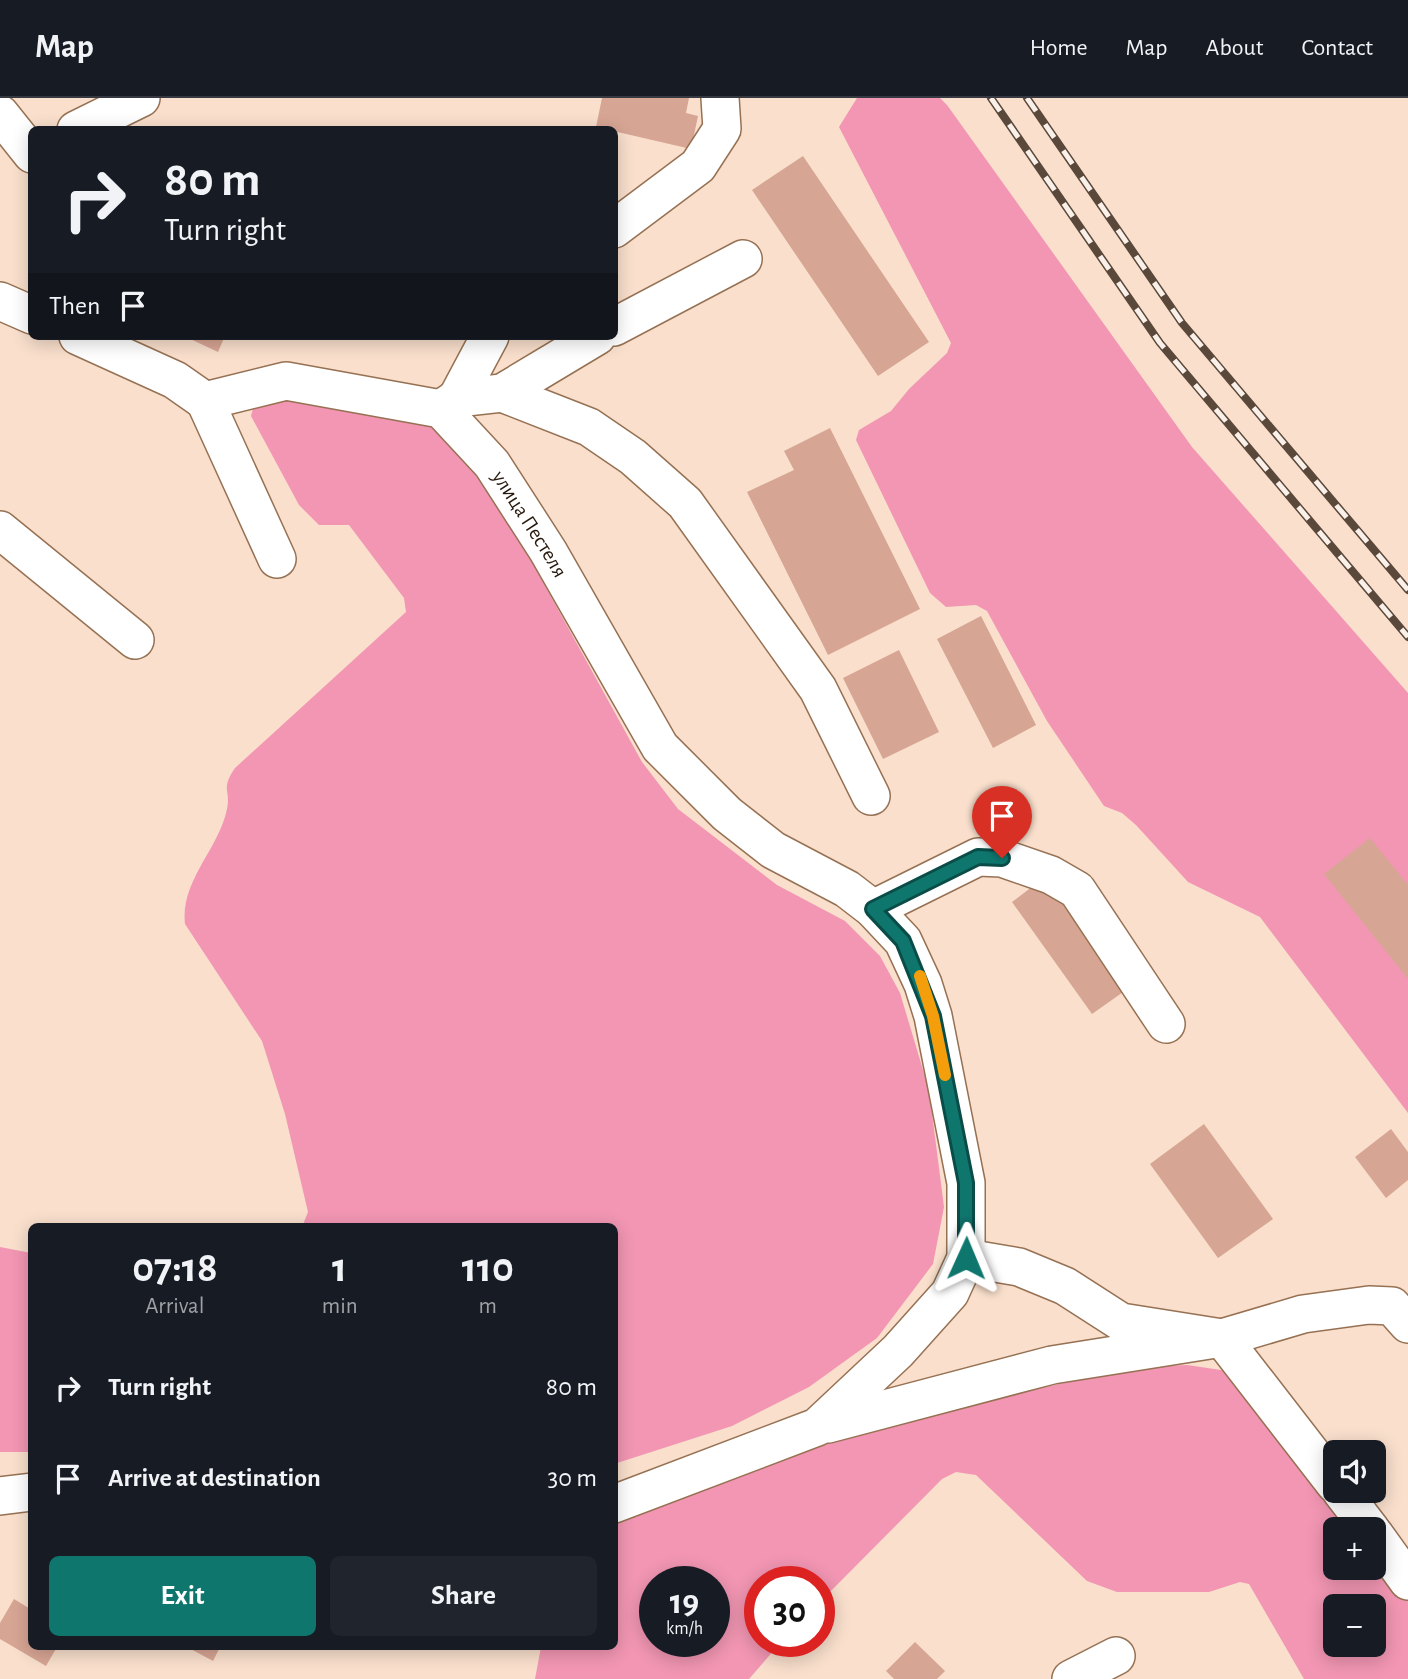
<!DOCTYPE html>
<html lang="en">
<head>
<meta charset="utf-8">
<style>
  :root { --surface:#171b24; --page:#20242c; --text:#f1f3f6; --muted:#9ea1a6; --line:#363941; --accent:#0f766e }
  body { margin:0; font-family:"Alegreya Sans",sans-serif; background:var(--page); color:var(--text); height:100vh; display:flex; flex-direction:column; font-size:26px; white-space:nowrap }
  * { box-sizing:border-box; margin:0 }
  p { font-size:23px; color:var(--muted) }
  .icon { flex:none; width:38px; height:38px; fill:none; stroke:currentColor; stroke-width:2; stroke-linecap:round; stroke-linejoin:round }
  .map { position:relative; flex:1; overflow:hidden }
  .panel { position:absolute; left:28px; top:1125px; width:590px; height:427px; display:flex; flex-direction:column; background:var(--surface); border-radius:10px; box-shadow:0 4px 18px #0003 }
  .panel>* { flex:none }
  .banner { position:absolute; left:28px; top:28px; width:590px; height:214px; border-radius:10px; box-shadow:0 4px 18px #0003; background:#171b24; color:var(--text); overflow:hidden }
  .controls { position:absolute; left:1323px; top:1342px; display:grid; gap:14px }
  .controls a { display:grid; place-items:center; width:63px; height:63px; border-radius:10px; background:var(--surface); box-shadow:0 4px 18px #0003; font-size:35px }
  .speed { position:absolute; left:639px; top:1468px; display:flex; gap:14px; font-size:35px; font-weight:700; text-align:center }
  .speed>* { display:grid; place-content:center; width:91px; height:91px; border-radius:50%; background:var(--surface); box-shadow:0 4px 18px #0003; line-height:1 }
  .speed small { font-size:18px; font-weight:400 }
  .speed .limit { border:10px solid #d22; background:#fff; color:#111 }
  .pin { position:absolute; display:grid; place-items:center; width:60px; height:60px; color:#fff; margin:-72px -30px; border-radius:50% 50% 50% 0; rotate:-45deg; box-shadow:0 0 7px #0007 }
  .pin .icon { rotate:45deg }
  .me { position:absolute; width:77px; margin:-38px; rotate:1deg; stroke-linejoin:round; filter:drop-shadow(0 0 5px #0008) }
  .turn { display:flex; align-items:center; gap:24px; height:147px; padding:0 21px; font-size:32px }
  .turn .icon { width:91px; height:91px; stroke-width:2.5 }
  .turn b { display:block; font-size:49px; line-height:60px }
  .then { display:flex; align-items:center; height:66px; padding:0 21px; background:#0003; gap:14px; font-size:26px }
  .eta { display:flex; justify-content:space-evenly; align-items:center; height:119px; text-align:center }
  .eta b { font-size:42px; font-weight:700; line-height:49px }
  .cta { display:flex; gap:14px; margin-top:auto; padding:14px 21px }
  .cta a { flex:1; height:80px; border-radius:10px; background:var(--accent); color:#fff; font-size:28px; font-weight:700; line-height:80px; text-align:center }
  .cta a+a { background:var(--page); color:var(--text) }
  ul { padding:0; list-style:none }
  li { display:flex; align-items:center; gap:21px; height:91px; padding:0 21px }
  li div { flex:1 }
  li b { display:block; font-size:26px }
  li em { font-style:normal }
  header { display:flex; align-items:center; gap:42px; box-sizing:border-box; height:98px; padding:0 35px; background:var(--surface); border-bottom:2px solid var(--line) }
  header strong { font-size:33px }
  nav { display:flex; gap:38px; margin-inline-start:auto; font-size:24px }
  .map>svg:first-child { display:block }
  .forest { fill:#f296b3; fill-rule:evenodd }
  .building { fill:#d7a594 }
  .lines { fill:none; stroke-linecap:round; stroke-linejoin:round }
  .minor-casing { stroke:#967153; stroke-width:40 }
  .minor { stroke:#fff; stroke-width:37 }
  .rail-casing { stroke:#5a483a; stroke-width:8 }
  .rail { stroke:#f9f0ea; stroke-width:5; stroke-dasharray:16; stroke-linecap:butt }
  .route-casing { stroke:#0a4d48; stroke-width:18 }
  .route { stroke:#0f766e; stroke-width:12 }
  .slow { stroke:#f59e0b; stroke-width:12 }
  .labels { text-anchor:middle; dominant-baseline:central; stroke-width:5; stroke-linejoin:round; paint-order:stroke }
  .street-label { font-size:21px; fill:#27180c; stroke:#f9f0ea }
</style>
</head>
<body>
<header>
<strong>Map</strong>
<nav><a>Home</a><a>Map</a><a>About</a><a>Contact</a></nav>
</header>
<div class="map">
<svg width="1408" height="1581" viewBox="0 0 1408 1581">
  <rect width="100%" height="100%" fill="#f9dfcc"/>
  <path class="forest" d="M 857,0 L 940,0 L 947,7 L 1192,349 L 1408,595 L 1408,1015 L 1260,819 L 1188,784 L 1136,727 L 1122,715 L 1104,708 L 1047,623 L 987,513 L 976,507 L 946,509 L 930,495 L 856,342 L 859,332 L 891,313 L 909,291 L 947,255 L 951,245 L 839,29 Z
    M 257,295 L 422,317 L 475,376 L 516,435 L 642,664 L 678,711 L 777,787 L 845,823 L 880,858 L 900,895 L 929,992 L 944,1109 L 933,1166 L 877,1240 L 809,1289 L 732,1328 L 614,1366 L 614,1129 L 302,1129 L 308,1114 L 285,1016 L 262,943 L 185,826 C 180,783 219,751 227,711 C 231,691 220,692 235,670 L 406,514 L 404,500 L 349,427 L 319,427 L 299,407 L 251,318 Z
    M 0,1149 L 31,1155 L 31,1354 L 0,1354 Z
    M 1187,1267 L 1255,1277 L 1274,1291 L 1335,1377 L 1335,1393 L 1347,1393 L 1408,1481 L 1408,1581 L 1304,1581 L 1249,1486 L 1240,1484 L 1209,1494 L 1117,1494 L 1087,1483 L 976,1377 L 956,1374 L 942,1381 L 819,1505 L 819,1484 L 760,1484 L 760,1544 L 781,1544 L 749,1581 L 535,1581 L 541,1549 L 614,1549 L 614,1420 L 621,1416 L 804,1346 L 928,1313 L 1142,1269 ZM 1335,1432 L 1374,1432 L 1374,1470 L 1335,1470 ZM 654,1484 L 714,1484 L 714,1544 L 654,1544 ZM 1335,1508 L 1374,1508 L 1374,1547 L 1335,1547 Z"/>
  <path class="building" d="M 602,0 L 689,0 L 686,15 L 698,18 L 691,51 L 596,29 Z
    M 803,58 L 929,244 L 878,278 L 752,92 Z
    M 184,238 L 225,238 L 218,254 Z
    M 830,330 L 920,511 L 828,557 L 747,394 L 794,372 L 784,353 Z
    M 981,518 L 1036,627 L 993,650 L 937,541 Z
    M 899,552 L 939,634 L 883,661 L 843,580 Z
    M 1370,740 L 1408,787 L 1408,881 L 1324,776 Z
    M 1045,779 L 1126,892 L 1092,916 L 1012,804 Z
    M 1204,1026 L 1273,1121 L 1218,1160 L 1150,1066 Z
    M 1391,1031 L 1408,1054 L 1408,1082 L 1386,1100 L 1355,1059 Z
    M 14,1501 L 32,1512 L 32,1549 L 57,1549 L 46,1568 L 0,1541 L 0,1525 Z
    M 915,1544 L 945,1573 L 937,1581 L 894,1581 L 886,1573 Z
    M 187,1549 L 220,1549 L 213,1563 Z"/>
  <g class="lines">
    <g class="minor-casing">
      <g id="minor">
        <path d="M 0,16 L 32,56"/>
        <path d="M 76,32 L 141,0"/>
        <path d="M 614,131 L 698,68 L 722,31 L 720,0"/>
        <path d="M 0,203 L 32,217"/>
        <path d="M 614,229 L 743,161"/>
        <path id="s1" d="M 78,238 L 175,282 L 205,303 L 286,283 L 441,311 L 492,366 L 548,453 L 660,649 L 727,716 L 773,752 L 847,791 L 873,811 L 903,843 L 923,886 L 933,918 L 966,1085 L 966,1160 L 950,1195 L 898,1253 L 817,1329 L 614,1406"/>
        <path d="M 502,295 L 589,329 L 633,359 L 685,405 L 818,591 L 871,698"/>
        <path d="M 457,300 L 490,238"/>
        <path d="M 205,303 L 277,461"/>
        <path d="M 441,311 L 457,300 L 502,295 L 597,238"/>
        <path d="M 0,432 L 135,542"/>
        <path d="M 873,811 L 978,759 L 1002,760 L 1051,777 L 1077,792 L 1166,926"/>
        <path d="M 966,1160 L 1019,1169 L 1065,1188 L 1121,1224 L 1222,1240 L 1335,1386"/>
        <path d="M 828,1326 L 1052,1267 L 1222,1240 L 1303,1216 L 1369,1207 L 1392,1208 L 1408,1226"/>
        <path d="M 1341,1393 L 1371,1432"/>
        <path d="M 0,1398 L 32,1394"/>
        <path d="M 1374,1436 L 1408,1483"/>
        <path d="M 1071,1581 L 1116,1558"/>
      </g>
    </g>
    <use href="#minor" class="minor"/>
    <g class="rail-casing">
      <path id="rail" d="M 991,0 L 1160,245 L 1408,539
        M 1027,0 L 1182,225 L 1408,492"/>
    </g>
    <use href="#rail" class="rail"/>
  </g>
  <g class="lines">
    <g class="route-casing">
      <path id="route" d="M 966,1160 L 966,1085 L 933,918 L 903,843 L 873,811 L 978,759 L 1002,760"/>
    </g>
    <use href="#route" class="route"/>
    <path class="slow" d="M 920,878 L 933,918 L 945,977"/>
  </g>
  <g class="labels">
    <g class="street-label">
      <text stroke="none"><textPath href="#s1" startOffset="530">улица Пестеля</textPath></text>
    </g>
  </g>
</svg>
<div class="controls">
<a><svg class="icon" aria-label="sound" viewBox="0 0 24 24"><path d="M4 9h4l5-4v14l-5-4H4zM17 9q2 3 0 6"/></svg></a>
<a>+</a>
<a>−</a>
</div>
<div class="speed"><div>19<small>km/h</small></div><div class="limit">30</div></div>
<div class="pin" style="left:1002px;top:760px;background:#d93025"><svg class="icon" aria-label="arrive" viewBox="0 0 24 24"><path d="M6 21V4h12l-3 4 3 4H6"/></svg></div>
<svg class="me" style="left:966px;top:1160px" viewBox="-20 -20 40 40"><path d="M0-17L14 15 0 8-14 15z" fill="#0f766e" stroke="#fff" stroke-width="4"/></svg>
<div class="banner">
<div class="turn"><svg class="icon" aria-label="right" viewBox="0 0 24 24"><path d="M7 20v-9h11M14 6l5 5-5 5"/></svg><div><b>80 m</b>Turn right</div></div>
<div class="then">Then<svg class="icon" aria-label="arrive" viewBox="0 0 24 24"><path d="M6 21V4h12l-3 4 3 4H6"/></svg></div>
</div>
<section class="panel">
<div class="eta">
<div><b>07:18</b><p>Arrival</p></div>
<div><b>1</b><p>min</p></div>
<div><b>110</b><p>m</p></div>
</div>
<ul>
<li><svg class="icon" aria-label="right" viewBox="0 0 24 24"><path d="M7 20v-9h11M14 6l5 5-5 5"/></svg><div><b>Turn right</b></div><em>80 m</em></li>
<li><svg class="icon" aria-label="arrive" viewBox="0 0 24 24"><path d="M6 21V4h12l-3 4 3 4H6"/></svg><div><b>Arrive at destination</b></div><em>30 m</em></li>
</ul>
<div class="cta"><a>Exit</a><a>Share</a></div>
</section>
</div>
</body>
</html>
